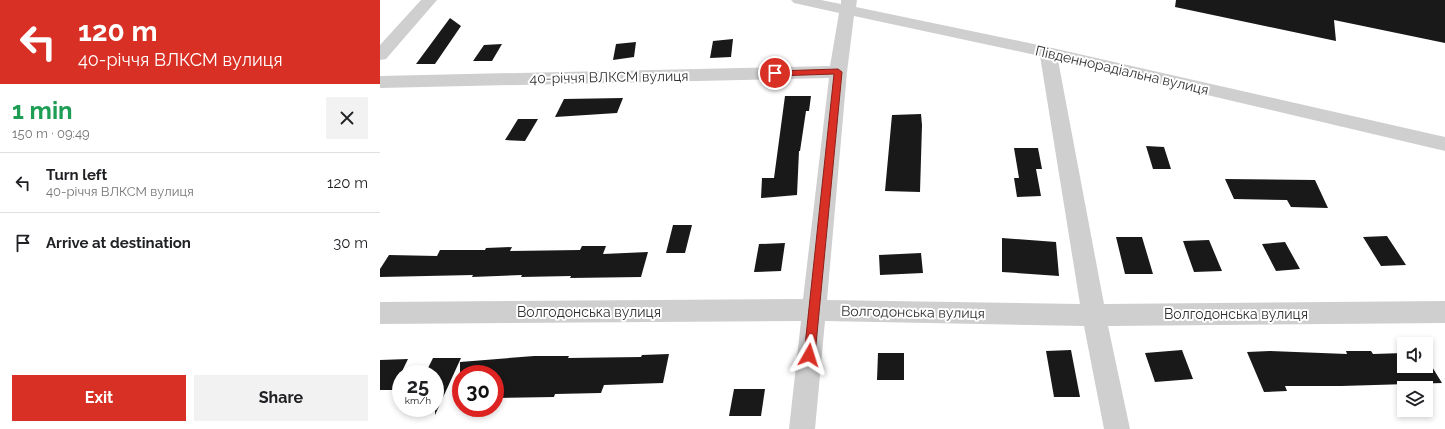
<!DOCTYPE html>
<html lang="en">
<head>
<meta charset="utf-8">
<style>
  :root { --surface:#fff; --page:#f2f2f2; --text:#202124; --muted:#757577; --line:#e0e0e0; --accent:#d93025 }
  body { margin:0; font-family:Raleway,sans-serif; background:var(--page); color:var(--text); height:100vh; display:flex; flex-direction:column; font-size:15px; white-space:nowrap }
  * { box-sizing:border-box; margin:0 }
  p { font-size:13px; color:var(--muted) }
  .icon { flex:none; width:22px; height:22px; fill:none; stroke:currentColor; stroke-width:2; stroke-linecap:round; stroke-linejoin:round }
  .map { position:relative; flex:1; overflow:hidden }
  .sheet { display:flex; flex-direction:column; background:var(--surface); width:380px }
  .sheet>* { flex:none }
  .banner { background:#d93025; color:#fff; overflow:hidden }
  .controls { position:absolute; left:1017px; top:337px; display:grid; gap:8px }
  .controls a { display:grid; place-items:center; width:36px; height:36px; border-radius:0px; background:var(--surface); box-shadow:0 2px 6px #0003; font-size:20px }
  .speed { position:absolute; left:12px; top:365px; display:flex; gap:8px; font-size:20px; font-weight:700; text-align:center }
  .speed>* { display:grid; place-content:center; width:52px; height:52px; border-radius:50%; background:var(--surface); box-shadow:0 2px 6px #0003; line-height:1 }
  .speed small { font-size:10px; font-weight:400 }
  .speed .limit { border:6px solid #d22; background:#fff; color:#111 }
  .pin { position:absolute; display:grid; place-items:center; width:34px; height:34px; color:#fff; margin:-17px; border:2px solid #fff; border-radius:50%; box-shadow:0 1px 4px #0007 }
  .me { position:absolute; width:44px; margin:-22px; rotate:6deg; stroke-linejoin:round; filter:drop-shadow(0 0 3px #0008) }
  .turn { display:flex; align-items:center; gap:14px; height:84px; padding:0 12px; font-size:18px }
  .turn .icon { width:52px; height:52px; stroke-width:2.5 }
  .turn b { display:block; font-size:28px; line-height:34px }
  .round { display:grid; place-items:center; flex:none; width:42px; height:42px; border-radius:0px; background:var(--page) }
  .headline { display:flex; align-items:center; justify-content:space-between; height:68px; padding:0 12px }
  h1 { font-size:24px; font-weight:700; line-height:30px; color:#1e9e55 }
  .cta { display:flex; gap:8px; margin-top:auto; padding:8px 12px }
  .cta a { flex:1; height:46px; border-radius:0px; background:var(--accent); color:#fff; font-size:16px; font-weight:700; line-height:46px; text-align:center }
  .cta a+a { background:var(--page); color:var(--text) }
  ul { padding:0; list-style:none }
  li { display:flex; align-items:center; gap:12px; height:60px; padding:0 12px; border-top:1px solid var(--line) }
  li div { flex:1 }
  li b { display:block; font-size:15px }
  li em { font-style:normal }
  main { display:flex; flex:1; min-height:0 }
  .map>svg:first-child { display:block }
  .building { fill:#191919 }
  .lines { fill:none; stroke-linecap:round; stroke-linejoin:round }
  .minor { fill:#cfcfcf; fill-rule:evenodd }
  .route { fill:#d93025; stroke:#8d1f18 }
  .labels { text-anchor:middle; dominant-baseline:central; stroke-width:4; stroke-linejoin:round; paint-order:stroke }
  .street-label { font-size:14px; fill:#323232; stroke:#fff }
</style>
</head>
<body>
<main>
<section class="sheet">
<div class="banner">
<div class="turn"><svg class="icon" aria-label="left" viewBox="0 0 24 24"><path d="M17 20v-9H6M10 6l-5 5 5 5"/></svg><div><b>120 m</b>40-річчя ВЛКСМ вулиця</div></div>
</div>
<div class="headline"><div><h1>1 min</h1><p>150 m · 09:49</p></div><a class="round"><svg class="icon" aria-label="close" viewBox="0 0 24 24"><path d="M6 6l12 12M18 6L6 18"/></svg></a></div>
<ul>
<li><svg class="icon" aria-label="left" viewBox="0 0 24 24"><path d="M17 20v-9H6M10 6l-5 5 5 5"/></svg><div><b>Turn left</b><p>40-річчя ВЛКСМ вулиця</p></div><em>120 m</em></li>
<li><svg class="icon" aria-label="arrive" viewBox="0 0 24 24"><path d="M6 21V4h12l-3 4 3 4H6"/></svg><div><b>Arrive at destination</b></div><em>30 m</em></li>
</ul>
<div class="cta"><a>Exit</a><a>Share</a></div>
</section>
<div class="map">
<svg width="1065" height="429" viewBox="0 0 1065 429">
  <rect width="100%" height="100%" fill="#fff"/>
  <path class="building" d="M 796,0 L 1065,0 L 1065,43 L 954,20 L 956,41 L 795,7 Z
    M 70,18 L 81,26 L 55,64 L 36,64 Z
    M 353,39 L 351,57 L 330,58 L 333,41 Z
    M 256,42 L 254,57 L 233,60 L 236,44 Z
    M 122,44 L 112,61 L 93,61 L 104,45 Z
    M 405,96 L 431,96 L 429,111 L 426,111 L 420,151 L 419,151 L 417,195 L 381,198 L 382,178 L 394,178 Z
    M 243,98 L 237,113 L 175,117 L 184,99 Z
    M 541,114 L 542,125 L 540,192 L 505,191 L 512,115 Z
    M 138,119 L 158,119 L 145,141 L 125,140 Z
    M 766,146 L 784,147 L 791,169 L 773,169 Z
    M 634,148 L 658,148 L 662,169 L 656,169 L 661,196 L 637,197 L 634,178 L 639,178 Z
    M 845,179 L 935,180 L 948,208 L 911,207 L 907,200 L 854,199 Z
    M 293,225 L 312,225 L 305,253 L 286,253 Z
    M 1007,236 L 1026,265 L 1001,266 L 983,237 Z
    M 736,237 L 762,237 L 773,274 L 745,274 Z
    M 622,238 L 676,242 L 679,276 L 622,272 Z
    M 829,240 L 842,271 L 814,272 L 803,241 Z
    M 905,242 L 920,269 L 896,271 L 882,244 Z
    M 405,243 L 401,271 L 374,272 L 379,244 Z
    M 202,246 L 226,246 L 223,254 L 268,252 L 261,277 L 190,278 L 191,276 L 141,277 L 142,275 L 92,277 L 93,275 L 0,277 L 0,269 L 9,255 L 57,256 L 60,250 L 105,250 L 106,248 L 132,247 L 130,251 L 200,250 Z
    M 541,253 L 543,273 L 500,275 L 499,255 Z
    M 691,350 L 700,397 L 674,397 L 666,351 Z
    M 802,350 L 813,379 L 775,382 L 765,353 Z
    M 890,351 L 967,354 L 966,351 L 991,351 L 993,354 L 1024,353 L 1024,366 L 1046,366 L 1046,357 L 1062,383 L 961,386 L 905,386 L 907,391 L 884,392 L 867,352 Z
    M 498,353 L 524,353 L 524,380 L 497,380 Z
    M 289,354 L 283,383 L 224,385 L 221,393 L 175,394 L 174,397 L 115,398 L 115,374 L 80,374 L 80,362 L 154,356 L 189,356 L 188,358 L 261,357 L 262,355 Z
    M 53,358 L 81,358 L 55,415 L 55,374 L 45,374 Z
    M 28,359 L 13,390 L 0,390 L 0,360 Z
    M 354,389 L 385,389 L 381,416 L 349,416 Z"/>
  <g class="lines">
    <path class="minor" d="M 41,0 L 57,0 L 6,59 L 0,60 L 0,45 Z
      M 411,0 L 441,0 L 461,4 L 461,0 L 477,0 L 476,7 L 668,47 L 1065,137 L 1065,151 L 678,60 L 724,304 L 1065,301 L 1065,323 L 728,326 L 750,429 L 724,429 L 704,326 L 445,321 L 435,429 L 409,429 L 421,321 L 0,324 L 0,302 L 423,299 L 449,78 L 0,88 L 0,76 L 450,66 L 459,13 L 414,3 ZM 474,16 L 660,56 L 700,304 L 447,300 L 467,72 Z"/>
  </g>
  <path class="route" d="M 458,69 L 462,72 L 435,355 L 433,358 L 429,360 L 426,358 L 424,355 L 454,74 L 395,76 L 391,73 L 395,71 Z"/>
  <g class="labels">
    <g class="street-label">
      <text transform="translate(742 70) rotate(13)">Південнорадіальна вулиця</text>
      <text transform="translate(229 77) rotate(-1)">40-річчя ВЛКСМ вулиця</text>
      <text x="209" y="312">Волгодонська вулиця</text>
      <text transform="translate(533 312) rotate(1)">Волгодонська вулиця</text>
      <text x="856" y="314">Волгодонська вулиця</text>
    </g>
  </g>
</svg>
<div class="controls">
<a><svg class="icon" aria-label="sound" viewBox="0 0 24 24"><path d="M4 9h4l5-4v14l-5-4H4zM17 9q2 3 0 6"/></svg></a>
<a><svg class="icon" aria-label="layers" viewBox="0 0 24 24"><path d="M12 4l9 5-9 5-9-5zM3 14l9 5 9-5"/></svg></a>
</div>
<div class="speed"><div>25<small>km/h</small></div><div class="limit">30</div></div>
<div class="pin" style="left:395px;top:73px;background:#d93025"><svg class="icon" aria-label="arrive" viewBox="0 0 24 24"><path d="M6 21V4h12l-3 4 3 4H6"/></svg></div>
<svg class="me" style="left:429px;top:355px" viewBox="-20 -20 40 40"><path d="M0-17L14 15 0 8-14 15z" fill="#d93025" stroke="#fff" stroke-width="4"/></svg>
</div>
</main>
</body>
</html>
